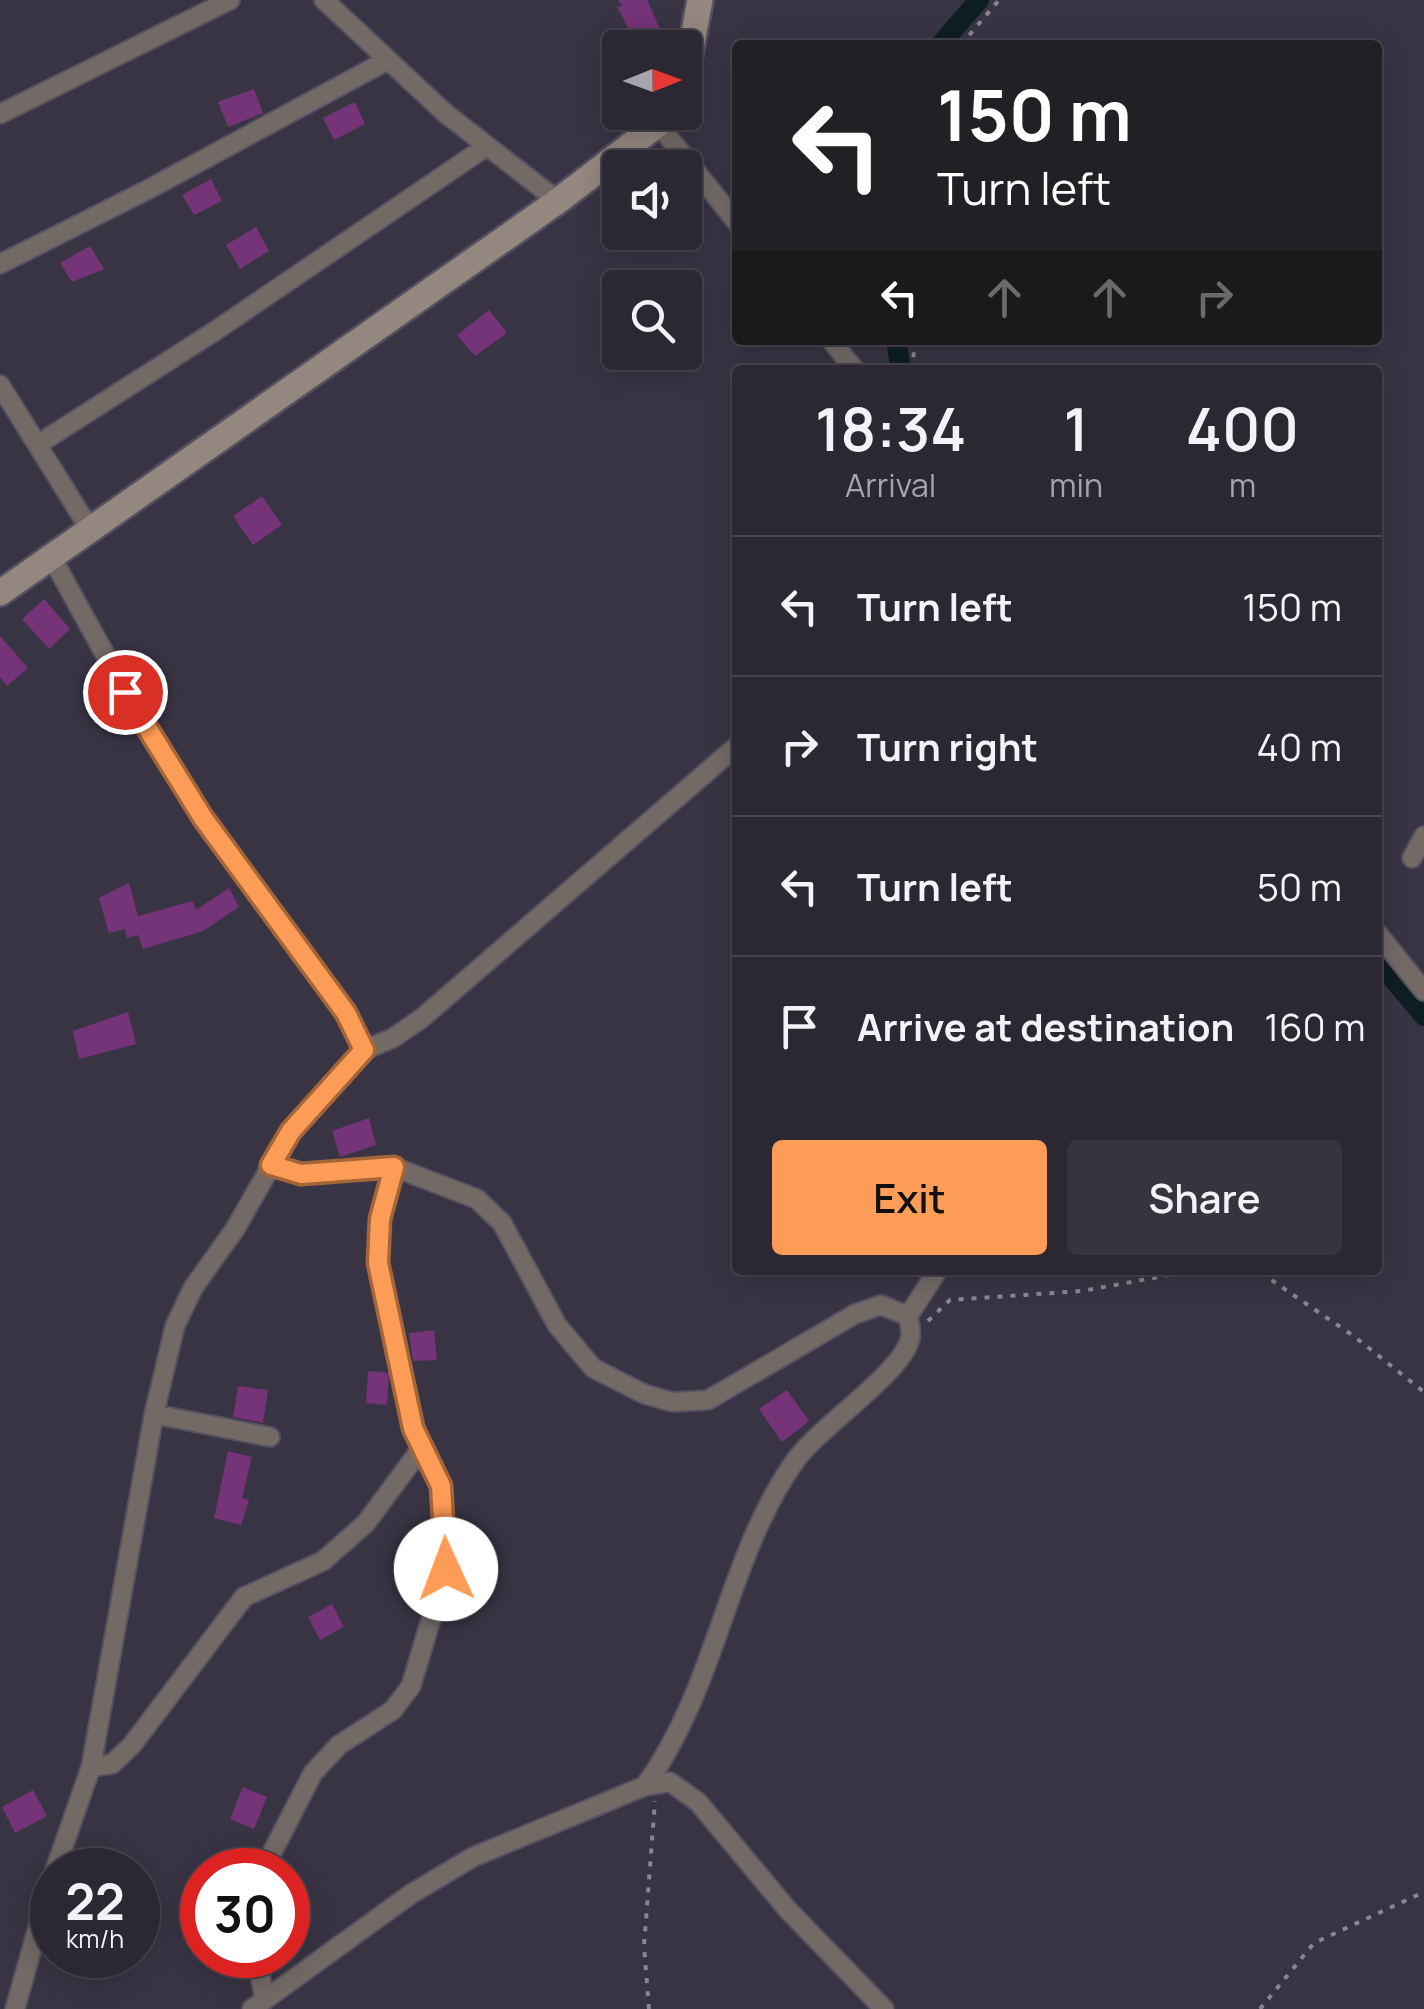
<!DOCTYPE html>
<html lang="en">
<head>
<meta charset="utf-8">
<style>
  :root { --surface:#2b2733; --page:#37333f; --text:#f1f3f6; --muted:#a6a5ac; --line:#47444e; --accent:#fd9c56 }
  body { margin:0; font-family:Manrope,sans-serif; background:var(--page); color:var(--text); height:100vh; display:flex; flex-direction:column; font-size:38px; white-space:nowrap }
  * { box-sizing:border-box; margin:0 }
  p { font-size:32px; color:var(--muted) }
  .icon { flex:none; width:55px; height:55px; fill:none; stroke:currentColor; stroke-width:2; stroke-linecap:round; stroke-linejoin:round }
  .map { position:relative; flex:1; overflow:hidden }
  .panel { position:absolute; left:732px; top:365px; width:650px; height:910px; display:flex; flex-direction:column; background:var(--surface); border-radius:10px; box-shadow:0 5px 25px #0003,0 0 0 2px var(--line) }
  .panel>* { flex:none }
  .banner { position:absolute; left:732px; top:40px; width:650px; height:305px; border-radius:10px; box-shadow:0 5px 25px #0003,0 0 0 2px var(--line); background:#202124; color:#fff; overflow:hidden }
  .needle { width:65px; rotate:89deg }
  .fabs { position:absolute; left:602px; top:30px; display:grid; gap:20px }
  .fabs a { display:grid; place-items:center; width:100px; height:100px; border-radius:10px; background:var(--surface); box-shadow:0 5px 25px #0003,0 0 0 2px var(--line); font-size:50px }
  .speed { position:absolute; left:30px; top:1848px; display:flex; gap:20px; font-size:50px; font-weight:700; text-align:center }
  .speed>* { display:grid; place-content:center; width:130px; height:130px; border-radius:50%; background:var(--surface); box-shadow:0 5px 25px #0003,0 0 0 2px var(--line); line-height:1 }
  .speed small { font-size:25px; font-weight:400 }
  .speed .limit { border:15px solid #d22; background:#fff; color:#111 }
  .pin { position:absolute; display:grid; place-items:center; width:85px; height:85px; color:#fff; margin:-42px; border:5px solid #fff; border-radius:50%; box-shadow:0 2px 10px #0007 }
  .me { position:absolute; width:110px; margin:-55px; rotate:358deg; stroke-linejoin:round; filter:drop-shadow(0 0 8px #0008) }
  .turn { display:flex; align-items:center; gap:35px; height:210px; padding:0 40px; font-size:45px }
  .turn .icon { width:130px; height:130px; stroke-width:2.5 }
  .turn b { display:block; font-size:70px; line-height:85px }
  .lanes { display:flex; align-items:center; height:95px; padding:0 40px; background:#0003; justify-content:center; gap:50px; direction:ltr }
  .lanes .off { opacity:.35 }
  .eta { display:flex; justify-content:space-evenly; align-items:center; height:170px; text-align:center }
  .eta b { font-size:60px; font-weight:600; line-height:70px }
  .primary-button { display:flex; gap:20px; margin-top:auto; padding:20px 40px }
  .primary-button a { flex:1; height:115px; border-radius:10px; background:var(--accent); color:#111; font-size:40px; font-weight:600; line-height:115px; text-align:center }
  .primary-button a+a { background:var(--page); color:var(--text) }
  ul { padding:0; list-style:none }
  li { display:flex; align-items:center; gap:30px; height:140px; padding:0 40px; border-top:2px solid var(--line) }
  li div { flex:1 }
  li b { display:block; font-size:38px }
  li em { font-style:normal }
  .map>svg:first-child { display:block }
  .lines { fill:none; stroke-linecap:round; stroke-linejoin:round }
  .canal { stroke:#0d1e24; stroke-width:20 }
  .building { fill:#753378 }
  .minor-casing { stroke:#565160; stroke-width:22 }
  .secondary-casing { stroke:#565160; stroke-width:30 }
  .path { stroke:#898592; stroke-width:4; stroke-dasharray:5 8; stroke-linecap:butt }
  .minor { stroke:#736a66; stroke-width:18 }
  .secondary { stroke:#94877f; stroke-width:25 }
  .route-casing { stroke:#a46538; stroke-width:25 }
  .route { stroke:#fd9c56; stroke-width:18 }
</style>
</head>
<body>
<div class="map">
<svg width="1424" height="2009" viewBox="0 0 1424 2009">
  <rect width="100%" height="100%" fill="#393444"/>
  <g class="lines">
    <path class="canal" d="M 940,45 L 979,0
      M 896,340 L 901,370
      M 1378,961 L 1424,1016"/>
  </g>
  <path class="building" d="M 618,0 L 647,0 L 660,29 L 634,39 L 617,7 L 622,6 Z
    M 254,89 L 263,113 L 228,127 L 218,102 Z
    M 355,102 L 365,124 L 334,140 L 323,118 Z
    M 211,179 L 222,201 L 194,215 L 182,195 Z
    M 256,227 L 269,251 L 240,269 L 226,245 Z
    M 90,246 L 104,269 L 72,282 L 60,263 Z
    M 489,310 L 507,333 L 475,356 L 457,335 Z
    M 262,496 L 282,525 L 253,545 L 233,516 Z
    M 44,599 L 70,629 L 49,649 L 22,619 Z
    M 0,636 L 28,668 L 7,686 L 0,677 Z
    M 129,883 L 138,916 L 193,901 L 196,910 L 229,888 L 239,907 L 203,931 L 143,949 L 138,935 L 127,938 L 125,929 L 109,933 L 99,898 Z
    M 128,1012 L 136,1044 L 79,1059 L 73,1031 Z
    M 369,1118 L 376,1145 L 340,1157 L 332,1131 Z
    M 434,1330 L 437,1360 L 413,1361 L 409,1333 Z
    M 368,1371 L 389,1373 L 387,1405 L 366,1403 Z
    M 238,1386 L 268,1390 L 263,1423 L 233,1417 Z
    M 787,1390 L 809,1421 L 782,1442 L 759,1409 Z
    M 228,1451 L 252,1457 L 242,1498 L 249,1500 L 241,1525 L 214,1518 Z
    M 332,1604 L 344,1627 L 320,1640 L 308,1617 Z
    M 243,1787 L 267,1797 L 254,1829 L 230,1819 Z
    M 33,1790 L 47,1816 L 15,1833 L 2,1807 Z"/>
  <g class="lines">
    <g class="minor-casing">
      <path id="minor" d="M 324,0 L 445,113 L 558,201
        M 0,114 L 230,0
        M 658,124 L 738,224
        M 0,264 L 149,189 L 386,61
        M 831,340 L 855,370
        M 0,385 L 91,531
        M 40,443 L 215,331 L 487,146
        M 52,558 C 101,646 146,734 203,817 C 255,894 323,966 364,1050
        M 1412,858 L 1424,836
        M 1378,934 L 1424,991
        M 271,1165 L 301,1174 L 394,1167 L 477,1199 L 502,1223 L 557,1325 L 593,1368 L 644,1394 L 672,1402 L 708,1400 L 855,1314 L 881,1305 L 908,1316 C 909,1322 912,1333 910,1339 C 901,1374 821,1425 795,1461 C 726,1559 718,1685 645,1786
        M 908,1316 L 938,1270
        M 154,1414 L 270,1437
        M 91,1767 L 154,1414 L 175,1326 L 193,1288 L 235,1229 L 291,1131 L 364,1050 L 393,1038 L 422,1018 L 738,745
        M 55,1870 L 91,1767 L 112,1764 L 132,1745 L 244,1597 L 323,1561 L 366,1523 L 420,1450 L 378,1263 L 380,1219 L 394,1167
        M 263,1870 L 313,1773 L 339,1745 L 393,1710 L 411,1686 L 446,1569 L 441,1486 L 420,1450
        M 256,1955 L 265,2000
        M 15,2009 L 52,1877
        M 252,2009 L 411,1894 L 473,1857 L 645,1786 L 670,1782 L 698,1802 L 788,1910 L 884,2009"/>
    </g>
    <g class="secondary-casing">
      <path id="secondary" d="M 685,80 L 700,0
        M 0,593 L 558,201 L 658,124 L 666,112"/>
    </g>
    <path class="path" d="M 961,45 L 999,0
      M 911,370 L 916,340
      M 1248,1270 L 1264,1275 L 1355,1337 L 1424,1392
      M 928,1321 L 950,1300 L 1082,1291 L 1197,1270
      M 649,2009 L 644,1946 L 655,1801
      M 1260,2009 L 1314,1943 L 1424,1892"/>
    <use href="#minor" class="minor"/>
    <use href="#secondary" class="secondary"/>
  </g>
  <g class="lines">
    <g class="route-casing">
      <path id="route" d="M 125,692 L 203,818 L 346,1013 L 364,1050 L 291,1131 L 271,1165 L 301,1174 L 394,1167 L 380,1219 L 378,1263 L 413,1428 L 441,1486 L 446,1569"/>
    </g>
    <use href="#route" class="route"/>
  </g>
</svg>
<div class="fabs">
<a><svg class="needle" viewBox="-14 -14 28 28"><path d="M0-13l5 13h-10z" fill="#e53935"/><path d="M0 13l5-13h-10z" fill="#a6a5ac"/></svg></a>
<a><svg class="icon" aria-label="sound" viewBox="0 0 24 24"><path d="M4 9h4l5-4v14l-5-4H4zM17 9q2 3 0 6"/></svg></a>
<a><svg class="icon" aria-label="search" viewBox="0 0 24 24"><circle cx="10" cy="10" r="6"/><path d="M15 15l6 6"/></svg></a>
</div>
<div class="speed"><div>22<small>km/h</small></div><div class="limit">30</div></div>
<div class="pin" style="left:125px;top:692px;background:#d93025"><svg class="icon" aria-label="arrive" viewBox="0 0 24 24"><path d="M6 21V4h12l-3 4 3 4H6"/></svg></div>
<svg class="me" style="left:446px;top:1569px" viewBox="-20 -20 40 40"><circle r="19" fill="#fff"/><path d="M0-13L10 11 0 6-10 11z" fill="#fd9c56"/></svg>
<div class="banner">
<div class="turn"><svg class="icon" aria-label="left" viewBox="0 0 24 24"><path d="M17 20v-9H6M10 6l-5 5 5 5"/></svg><div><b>150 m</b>Turn left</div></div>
<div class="lanes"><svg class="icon" aria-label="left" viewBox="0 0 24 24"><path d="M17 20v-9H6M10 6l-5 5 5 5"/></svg><svg class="icon off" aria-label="ahead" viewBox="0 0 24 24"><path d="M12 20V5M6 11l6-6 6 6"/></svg><svg class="icon off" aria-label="ahead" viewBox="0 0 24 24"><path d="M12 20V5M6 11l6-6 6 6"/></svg><svg class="icon off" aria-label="right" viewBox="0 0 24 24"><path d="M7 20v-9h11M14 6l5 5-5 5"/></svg></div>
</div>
<section class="panel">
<div class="eta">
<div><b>18:34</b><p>Arrival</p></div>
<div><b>1</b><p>min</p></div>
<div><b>400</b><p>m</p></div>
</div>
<ul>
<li><svg class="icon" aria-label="left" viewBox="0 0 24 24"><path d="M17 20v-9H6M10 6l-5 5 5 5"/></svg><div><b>Turn left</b></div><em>150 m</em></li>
<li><svg class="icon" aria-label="right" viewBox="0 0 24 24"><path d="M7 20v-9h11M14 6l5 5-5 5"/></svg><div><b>Turn right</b></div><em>40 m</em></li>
<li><svg class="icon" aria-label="left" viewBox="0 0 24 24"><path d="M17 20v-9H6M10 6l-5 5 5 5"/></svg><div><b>Turn left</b></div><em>50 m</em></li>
<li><svg class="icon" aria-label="arrive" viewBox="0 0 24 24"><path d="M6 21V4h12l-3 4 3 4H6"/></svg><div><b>Arrive at destination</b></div><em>160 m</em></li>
</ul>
<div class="primary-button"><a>Exit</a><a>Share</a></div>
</section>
</div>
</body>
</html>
